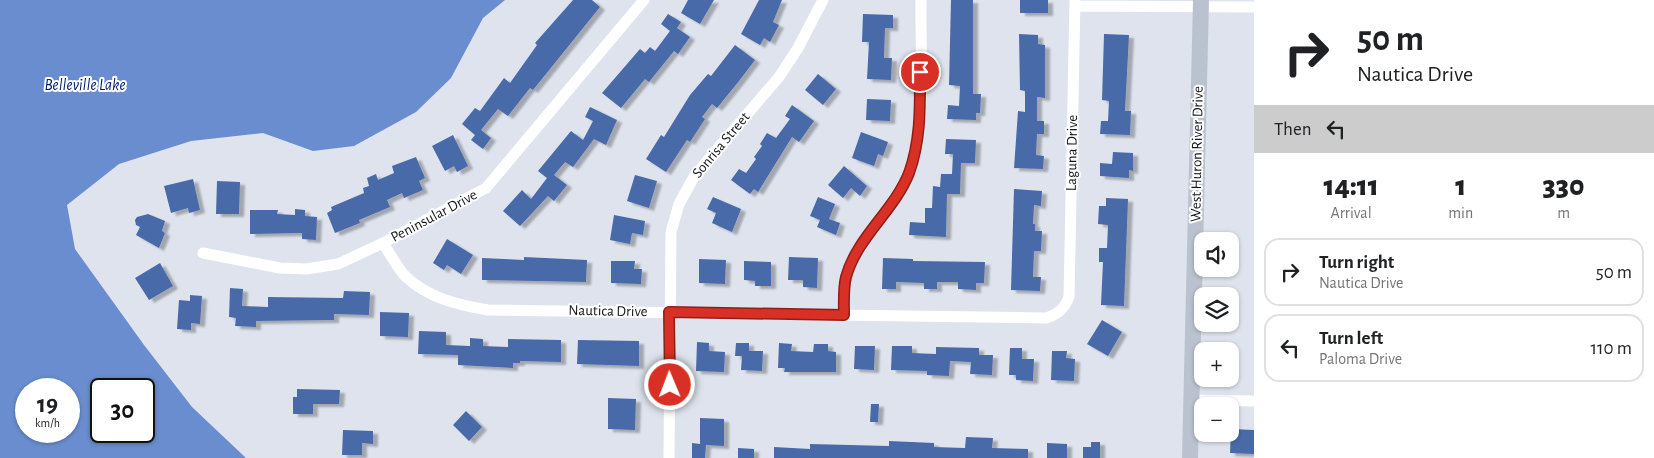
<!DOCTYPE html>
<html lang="en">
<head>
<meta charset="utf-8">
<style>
  :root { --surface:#fff; --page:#f6f6f6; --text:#202124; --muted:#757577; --line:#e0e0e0 }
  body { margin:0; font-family:"Alegreya Sans",sans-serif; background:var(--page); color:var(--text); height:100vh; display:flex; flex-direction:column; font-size:19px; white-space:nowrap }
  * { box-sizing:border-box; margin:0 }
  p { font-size:16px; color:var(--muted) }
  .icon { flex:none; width:28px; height:28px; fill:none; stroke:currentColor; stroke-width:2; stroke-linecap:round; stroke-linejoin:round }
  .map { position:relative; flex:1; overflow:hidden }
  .side { display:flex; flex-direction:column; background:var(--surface); width:400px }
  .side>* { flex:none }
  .guide { background:#fff; color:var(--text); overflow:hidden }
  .controls { position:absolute; left:1194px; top:232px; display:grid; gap:10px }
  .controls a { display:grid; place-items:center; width:45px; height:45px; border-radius:10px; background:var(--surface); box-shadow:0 1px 4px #0004; font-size:25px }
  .speed { position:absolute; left:15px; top:378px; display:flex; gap:10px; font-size:25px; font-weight:700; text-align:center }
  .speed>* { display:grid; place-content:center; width:65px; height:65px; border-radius:50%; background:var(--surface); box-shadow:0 1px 4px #0004; line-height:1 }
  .speed small { font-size:12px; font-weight:400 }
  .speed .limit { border:2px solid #111; border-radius:8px; background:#fff; color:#111 }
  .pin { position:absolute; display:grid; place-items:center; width:42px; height:42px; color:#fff; margin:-21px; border:2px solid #fff; border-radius:50%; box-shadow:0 1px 5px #0007 }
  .me { position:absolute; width:55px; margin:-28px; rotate:359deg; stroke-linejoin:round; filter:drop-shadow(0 0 4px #0008) }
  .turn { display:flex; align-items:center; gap:18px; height:105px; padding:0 20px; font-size:22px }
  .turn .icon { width:65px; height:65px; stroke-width:2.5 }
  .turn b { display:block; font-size:35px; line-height:42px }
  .then { display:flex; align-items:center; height:48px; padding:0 20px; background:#0003; gap:10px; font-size:19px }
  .eta { display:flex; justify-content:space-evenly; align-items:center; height:85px; text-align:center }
  .eta b { font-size:30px; font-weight:800; line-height:35px }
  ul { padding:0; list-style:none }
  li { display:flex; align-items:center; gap:15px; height:68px; margin:0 10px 8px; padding:0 10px; border:2px solid var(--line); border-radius:15px }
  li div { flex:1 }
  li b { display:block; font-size:19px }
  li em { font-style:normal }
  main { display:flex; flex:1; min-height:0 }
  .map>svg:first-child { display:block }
  .water { fill:#698dce; fill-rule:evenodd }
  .building { fill:#496aa9; filter:url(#shadow) }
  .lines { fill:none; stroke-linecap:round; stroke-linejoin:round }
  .street { stroke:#fff; stroke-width:11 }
  .secondary { stroke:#bac2d0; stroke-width:16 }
  .route-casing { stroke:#8d1f18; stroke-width:12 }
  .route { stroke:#d93025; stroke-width:9 }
  .labels { text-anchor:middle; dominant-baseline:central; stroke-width:4; stroke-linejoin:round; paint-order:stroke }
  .street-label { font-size:15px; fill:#151619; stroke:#fff }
  .water-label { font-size:16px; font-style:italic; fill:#00206c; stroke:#fff }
</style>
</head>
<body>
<main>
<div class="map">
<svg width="1254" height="458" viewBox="0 0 1254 458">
  <defs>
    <filter id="shadow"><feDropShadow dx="5" dy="3" stdDeviation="1" flood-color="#0004"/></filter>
  </defs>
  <rect width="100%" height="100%" fill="#dee3ed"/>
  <path class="water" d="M 0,0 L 505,0 L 483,18 L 451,78 L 416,112 L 354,146 L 313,151 L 263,133 L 191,141 L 119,164 L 67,205 L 75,249 L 144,345 L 192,407 L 246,458 L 0,458 ZM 26,389 L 69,389 L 69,431 L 26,431 ZM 101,389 L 144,389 L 144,431 L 101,431 Z"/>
  <path class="building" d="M 573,0 L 592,0 L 600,7 L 533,90 L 530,88 L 508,116 L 498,109 L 481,130 L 491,138 L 483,149 L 471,140 L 475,135 L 462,124 L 475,108 L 480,111 L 504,78 L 510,83 L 537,45 L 535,43 Z
    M 688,0 L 714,0 L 700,24 L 681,13 Z
    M 759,0 L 782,0 L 773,22 L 779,25 L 770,42 L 764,38 L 760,45 L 741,34 Z
    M 951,0 L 973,0 L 973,94 L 981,94 L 980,113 L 976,113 L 976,120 L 947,119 L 948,105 L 959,106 L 960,86 L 949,85 Z
    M 1020,0 L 1048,0 L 1048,13 L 1020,13 Z
    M 668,14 L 681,22 L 677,28 L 690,37 L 678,54 L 674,51 L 649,82 L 645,79 L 621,108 L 602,93 L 640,49 L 645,53 L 650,47 L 655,51 L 670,31 L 661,24 Z
    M 863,14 L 893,15 L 893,28 L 885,28 L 884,58 L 892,58 L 891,80 L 867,79 L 869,42 L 862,42 Z
    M 1019,34 L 1038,35 L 1038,44 L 1045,45 L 1045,98 L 1037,97 L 1037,121 L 1044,121 L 1044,134 L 1037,134 L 1036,155 L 1044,156 L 1043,169 L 1014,168 L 1018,111 L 1025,112 L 1025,91 L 1020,90 Z
    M 1104,34 L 1129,35 L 1125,111 L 1131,111 L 1130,135 L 1100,134 L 1101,121 L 1108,121 L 1109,101 L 1102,100 Z
    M 735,45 L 755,60 L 739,81 L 717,108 L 712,104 L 702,117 L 705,119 L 690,142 L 687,140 L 666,172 L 646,159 L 661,135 L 664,137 L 690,95 L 708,74 L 711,76 Z
    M 818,74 L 836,89 L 823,105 L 805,90 Z
    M 867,99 L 891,100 L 890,121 L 866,120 Z
    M 792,105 L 814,121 L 799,142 L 792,137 L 758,192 L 754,189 L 750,194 L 731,180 L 739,169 L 746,173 L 756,159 L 754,157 L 762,146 L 760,144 L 767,133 L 776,138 L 790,119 L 785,116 Z
    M 590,107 L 617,120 L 606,145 L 594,139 L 573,167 L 565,162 L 554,175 L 567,185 L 554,201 L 548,196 L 520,226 L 503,211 L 522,190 L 531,199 L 547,178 L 538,171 L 571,131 L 583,140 L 593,121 L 585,117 Z
    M 861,132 L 888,142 L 883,156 L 878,154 L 874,166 L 852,158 Z
    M 453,135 L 468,166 L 457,172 L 454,166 L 445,171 L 432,146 Z
    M 946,139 L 976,140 L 975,163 L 961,163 L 960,194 L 947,194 L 946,237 L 909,235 L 910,222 L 925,223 L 925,208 L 932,208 L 933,186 L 940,187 L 941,174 L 952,174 L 953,154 L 945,154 Z
    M 1113,152 L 1133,153 L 1133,171 L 1129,170 L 1129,178 L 1100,176 L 1100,163 L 1112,164 Z
    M 416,157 L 425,178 L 419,181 L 423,190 L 404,198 L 402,193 L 387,200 L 390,207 L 359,220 L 360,223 L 335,233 L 327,213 L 332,210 L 331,207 L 364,193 L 363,188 L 369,186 L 367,178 L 376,174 L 378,180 L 394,173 L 392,166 Z
    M 844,166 L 867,186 L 860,196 L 851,188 L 843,198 L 828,185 Z
    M 635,175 L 657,181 L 649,208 L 627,201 Z
    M 193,179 L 200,210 L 189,213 L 188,208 L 171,213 L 164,186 Z
    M 217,181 L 240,182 L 239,214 L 216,214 Z
    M 1014,189 L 1042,191 L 1041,206 L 1034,205 L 1033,224 L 1035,224 L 1035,231 L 1042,231 L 1041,251 L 1034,251 L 1033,277 L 1041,277 L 1040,291 L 1011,290 Z
    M 713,197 L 741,209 L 732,232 L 712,223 L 716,213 L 707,209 Z
    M 818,197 L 835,204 L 829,219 L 840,223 L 836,235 L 817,227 L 820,220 L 810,216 Z
    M 1106,198 L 1128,199 L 1124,306 L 1101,305 L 1103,262 L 1099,262 L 1099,248 L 1107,248 L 1108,225 L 1098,224 L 1099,206 L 1106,206 Z
    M 295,209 L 305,210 L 305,216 L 317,217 L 316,240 L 302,239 L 302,233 L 250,234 L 250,210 L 278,210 L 277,214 L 295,215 Z
    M 148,214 L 165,221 L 162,231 L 165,233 L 159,248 L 136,235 L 140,227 L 136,225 L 135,220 L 137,217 Z
    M 614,215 L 645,221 L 643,235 L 632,233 L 630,244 L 610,240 Z
    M 447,239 L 473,255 L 461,274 L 447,265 L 444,270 L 433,263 Z
    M 524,257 L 587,260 L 586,282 L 482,280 L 482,258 L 524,260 Z
    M 789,257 L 818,258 L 817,288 L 803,287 L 803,280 L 788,280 Z
    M 883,258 L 913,259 L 913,261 L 985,262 L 984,283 L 976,283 L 976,290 L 958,289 L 958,282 L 937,282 L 937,289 L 924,289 L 924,283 L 896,282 L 896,289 L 882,289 Z
    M 699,259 L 726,260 L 725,284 L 699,283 Z
    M 611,261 L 635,261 L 634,269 L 642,269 L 641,284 L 611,283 Z
    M 744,261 L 771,262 L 771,286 L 755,286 L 755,281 L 744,280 Z
    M 160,263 L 173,286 L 149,300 L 135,278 Z
    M 230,288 L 243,289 L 242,306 L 268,307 L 268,297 L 343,298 L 344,291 L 370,292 L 369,315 L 334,314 L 334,320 L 256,321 L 256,327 L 235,326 L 236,318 L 229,317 Z
    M 190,295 L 202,296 L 200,324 L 191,323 L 191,330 L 177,329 L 179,300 L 190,301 Z
    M 380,312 L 409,313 L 408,337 L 380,336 Z
    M 1102,320 L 1122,332 L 1108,356 L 1087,344 Z
    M 419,331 L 446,332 L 446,345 L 470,346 L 470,338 L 483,339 L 483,346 L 508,347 L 508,339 L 561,340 L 561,362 L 520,361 L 520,363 L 513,363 L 513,368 L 458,365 L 458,355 L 418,354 Z
    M 578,340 L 639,341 L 639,366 L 577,364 Z
    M 697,342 L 709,343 L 709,351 L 725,352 L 724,372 L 696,371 Z
    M 736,343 L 749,343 L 749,351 L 763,351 L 762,371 L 741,370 L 742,356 L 735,356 Z
    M 779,343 L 792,344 L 791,351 L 813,352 L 814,344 L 828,344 L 828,351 L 836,352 L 836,372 L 784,372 L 785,368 L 778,368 Z
    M 855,346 L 875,346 L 874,370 L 854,369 Z
    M 892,346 L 912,346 L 912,353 L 936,354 L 936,347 L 979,348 L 979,355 L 993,355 L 992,375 L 970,374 L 971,362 L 950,361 L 949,376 L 927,375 L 927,371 L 891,370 Z
    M 1010,348 L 1022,348 L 1022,359 L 1034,359 L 1033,381 L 1016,380 L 1016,375 L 1009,375 Z
    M 1052,351 L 1067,351 L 1066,358 L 1075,359 L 1074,381 L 1051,380 Z
    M 297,389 L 340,390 L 339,404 L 313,404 L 313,414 L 293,414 L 293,397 L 297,397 Z
    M 608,398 L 636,399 L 635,430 L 608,429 Z
    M 871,404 L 879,404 L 878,422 L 870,422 Z
    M 466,411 L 482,427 L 469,441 L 453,425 Z
    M 700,418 L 724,419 L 724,446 L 706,445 L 705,458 L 692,458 L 692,443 L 700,444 Z
    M 1231,429 L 1254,430 L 1254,454 L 1230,453 Z
    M 343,430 L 373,431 L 373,444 L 362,443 L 362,455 L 342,455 Z
    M 966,437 L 993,438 L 992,448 L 1028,449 L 1028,458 L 774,458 L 774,447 L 810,449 L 810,444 L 889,446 L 889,441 L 934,443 L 934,447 L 965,448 Z
    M 1091,442 L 1100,442 L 1100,458 L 1083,458 L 1083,447 L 1091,447 Z
    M 1047,443 L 1067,444 L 1067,458 L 1047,458 Z
    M 738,448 L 754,449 L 754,458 L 738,458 Z"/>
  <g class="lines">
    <path class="street" d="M 1075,6 L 1254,7
      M 383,243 C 390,254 397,267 405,276 C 428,298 458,305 488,310 L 1047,318 C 1059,313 1064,309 1069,297 L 1075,0
      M 203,253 L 280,268 L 306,269 L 338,264 L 383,243 L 486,188 L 644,0
      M 844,315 C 844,303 843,289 846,277 C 857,237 893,211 908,173 C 927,128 920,51 921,0
      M 1191,400 L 1254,401
      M 669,458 L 671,232 L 679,204 L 695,175 L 779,77 L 798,48 L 823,0"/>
    <path class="secondary" d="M 1190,458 L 1201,0"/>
  </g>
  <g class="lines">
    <g class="route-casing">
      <path id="route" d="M 670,385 L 669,312 L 844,315 C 844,303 843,289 846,277 C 857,237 894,211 909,173 C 921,140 920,106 920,72"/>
    </g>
    <use href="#route" class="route"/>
  </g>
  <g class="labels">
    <g class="street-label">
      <text transform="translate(721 145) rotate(-50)">Sonrisa Street</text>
      <text transform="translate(1072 153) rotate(-89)">Laguna Drive</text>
      <text transform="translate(1197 154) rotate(-89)">West Huron River Drive</text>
      <text transform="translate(434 216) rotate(-28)">Peninsular Drive</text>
      <text transform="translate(608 311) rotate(1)">Nautica Drive</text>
    </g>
    <g class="water-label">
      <text x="85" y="85">Belleville Lake</text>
    </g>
  </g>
</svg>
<div class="controls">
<a><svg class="icon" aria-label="sound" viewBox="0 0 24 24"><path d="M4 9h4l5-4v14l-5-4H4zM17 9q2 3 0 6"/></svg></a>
<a><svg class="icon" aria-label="layers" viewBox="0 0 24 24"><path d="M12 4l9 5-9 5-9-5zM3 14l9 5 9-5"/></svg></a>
<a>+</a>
<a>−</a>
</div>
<div class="speed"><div>19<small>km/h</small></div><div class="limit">30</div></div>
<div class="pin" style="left:920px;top:72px;background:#d93025"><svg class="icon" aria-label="arrive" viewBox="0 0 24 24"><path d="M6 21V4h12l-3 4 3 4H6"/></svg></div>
<svg class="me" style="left:670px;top:385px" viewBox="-20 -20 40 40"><circle r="17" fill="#d93025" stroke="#fff" stroke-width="3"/><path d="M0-11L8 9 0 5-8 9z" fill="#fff"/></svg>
</div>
<section class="side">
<div class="guide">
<div class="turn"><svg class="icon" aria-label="right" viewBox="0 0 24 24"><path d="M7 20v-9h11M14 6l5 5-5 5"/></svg><div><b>50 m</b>Nautica Drive</div></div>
<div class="then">Then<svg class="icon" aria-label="left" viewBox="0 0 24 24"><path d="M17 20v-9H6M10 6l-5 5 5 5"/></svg></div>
</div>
<div class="eta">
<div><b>14:11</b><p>Arrival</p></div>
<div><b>1</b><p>min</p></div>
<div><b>330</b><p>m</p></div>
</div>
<ul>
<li><svg class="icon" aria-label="right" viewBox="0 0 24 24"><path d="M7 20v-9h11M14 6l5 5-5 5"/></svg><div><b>Turn right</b><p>Nautica Drive</p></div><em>50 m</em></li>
<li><svg class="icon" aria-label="left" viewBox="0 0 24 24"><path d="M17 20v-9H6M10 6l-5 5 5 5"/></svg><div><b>Turn left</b><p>Paloma Drive</p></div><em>110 m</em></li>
</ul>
</section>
</main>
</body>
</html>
